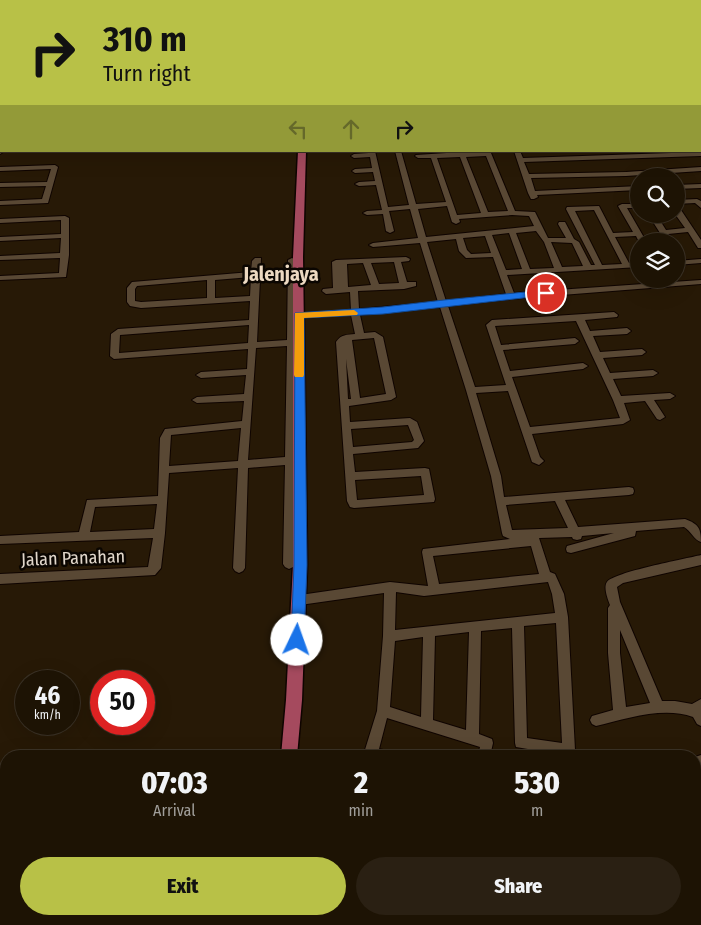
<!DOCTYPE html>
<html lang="en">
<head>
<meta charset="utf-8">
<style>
  :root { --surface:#1d1304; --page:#2a2013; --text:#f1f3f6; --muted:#a09e9a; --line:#3b3226; --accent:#b8c147 }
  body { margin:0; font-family:"Fira Sans Condensed",sans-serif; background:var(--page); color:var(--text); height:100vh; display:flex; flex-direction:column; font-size:19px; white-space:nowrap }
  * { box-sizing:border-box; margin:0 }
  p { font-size:16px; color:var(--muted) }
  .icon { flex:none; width:28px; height:28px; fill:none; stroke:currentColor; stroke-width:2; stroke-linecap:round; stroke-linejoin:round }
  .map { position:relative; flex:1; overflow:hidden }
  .details { position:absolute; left:0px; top:750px; width:701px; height:175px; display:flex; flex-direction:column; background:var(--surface); border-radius:20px 20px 0 0; box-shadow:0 5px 20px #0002,0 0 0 1px var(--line) }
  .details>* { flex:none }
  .guide { position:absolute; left:0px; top:0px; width:701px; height:152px; box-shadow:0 5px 20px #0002,0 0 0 1px var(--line); background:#b8c147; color:#111; overflow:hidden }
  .controls { position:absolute; left:630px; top:168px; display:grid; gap:10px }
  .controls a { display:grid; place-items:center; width:55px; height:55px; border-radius:50%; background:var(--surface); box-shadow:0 5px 20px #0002,0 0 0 1px var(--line); font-size:25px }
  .speed { position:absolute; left:15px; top:670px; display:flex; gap:10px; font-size:25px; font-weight:700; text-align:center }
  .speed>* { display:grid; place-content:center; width:65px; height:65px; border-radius:50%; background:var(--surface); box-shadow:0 5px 20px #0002,0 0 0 1px var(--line); line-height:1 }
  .speed small { font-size:12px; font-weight:400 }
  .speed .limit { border:8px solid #d22; background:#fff; color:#111 }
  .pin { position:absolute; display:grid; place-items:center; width:42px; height:42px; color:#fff; margin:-21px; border:2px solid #fff; border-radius:50%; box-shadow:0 1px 5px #0007 }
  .me { position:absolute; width:55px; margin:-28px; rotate:3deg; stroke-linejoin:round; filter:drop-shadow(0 0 4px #0008) }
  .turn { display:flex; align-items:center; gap:18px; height:105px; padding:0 20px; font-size:22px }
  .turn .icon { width:65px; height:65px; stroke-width:2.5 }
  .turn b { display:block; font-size:35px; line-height:42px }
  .lanes { display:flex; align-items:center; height:48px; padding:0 20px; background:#0003; justify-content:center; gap:25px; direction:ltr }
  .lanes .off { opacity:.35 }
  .eta { display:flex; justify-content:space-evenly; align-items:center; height:85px; text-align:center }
  .eta b { font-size:30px; font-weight:800; line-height:35px }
  .button { display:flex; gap:10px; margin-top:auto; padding:10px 20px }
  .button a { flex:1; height:58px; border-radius:30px; background:var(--accent); color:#111; font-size:20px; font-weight:800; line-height:58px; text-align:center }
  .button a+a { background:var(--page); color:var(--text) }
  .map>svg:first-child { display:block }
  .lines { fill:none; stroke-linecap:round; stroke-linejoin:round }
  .river { fill:#040e0f; fill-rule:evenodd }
  .minor-casing { stroke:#0f0400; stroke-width:2 }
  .major-casing { stroke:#0f0400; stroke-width:3 }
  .minor { fill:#594834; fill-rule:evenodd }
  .major { fill:#a54a5e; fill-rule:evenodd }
  .route { fill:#1a73e8; stroke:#114b97 }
  .slow { fill:#f59e0b }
  .labels { text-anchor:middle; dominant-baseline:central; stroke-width:5; stroke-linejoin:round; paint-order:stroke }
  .street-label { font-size:18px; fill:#e1d7cb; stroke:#0b0601 }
  .quarter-label { font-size:20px; font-weight:bold; fill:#edd9c1; stroke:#0b0601 }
</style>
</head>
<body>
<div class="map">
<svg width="701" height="925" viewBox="0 0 701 925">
  <rect width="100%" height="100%" fill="#271906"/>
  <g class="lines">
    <path class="river" d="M 0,60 L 1,60 L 1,66 L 0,66 Z"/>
    <g class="minor-casing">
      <path id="minor" d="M 236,0 L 242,0 L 242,1 L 237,1 Z
        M 338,0 L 474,0 L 472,1 Z
        M 596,0 L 602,0 L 603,1 L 597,1 Z
        M 661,0 L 667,0 L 668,1 L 662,1 Z
        M 682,0 L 688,0 L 689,1 L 683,1 Z
        M 698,0 L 701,0 L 701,3 L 698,1 Z
        M 700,35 L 701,36 L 701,40 L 700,39 Z
        M 700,45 L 701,45 L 701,49 L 700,49 Z
        M 700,56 L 701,56 L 701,60 L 700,60 Z
        M 700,70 L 701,70 L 701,74 L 700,74 Z
        M 700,84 L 701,84 L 701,88 L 700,88 Z
        M 700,98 L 701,98 L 701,103 L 700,103 Z
        M 0,100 L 1,100 L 1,104 L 0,104 Z
        M 0,124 L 1,124 L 1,129 L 0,129 Z
        M 700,142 L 701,142 L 701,147 L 700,147 Z
        M 0,149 L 1,151 L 5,151 L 0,154 Z
        M 369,151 L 375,151 L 388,207 L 409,205 L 395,151 L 401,151 L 416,204 L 446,202 L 431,158 L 418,158 L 415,156 L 416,155 L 462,152 L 491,153 L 515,211 L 535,212 L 548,238 L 566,238 L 558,224 L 559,222 L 565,222 L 574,239 L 579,242 L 591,265 L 595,265 L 566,209 L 567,207 L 599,206 L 613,233 L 633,232 L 618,206 L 622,204 L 639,204 L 639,208 L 627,208 L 646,241 L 639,242 L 636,236 L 615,237 L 629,263 L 639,263 L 639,267 L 507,275 L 514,293 L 701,280 L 701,284 L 511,299 L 448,306 L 475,387 L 506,385 L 486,325 L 492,320 L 614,312 L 618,315 L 617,317 L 585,320 L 590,331 L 627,328 L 631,331 L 627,334 L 593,336 L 600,352 L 642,349 L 646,352 L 642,355 L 603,358 L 610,373 L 653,370 L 658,373 L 653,376 L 613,379 L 621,396 L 670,393 L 675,396 L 670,399 L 654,400 L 665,417 L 660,420 L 657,419 L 645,401 L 624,403 L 630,420 L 623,424 L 532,434 L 540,457 L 544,461 L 539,465 L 532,462 L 531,459 L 508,391 L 476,393 L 501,476 L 504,497 L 629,487 L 633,488 L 634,491 L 633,494 L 629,495 L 565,500 L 578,527 L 685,519 C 699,524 701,529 701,542 C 694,540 691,531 684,527 L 636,531 L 635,536 L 571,553 L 567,552 L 566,549 L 567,546 L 614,533 L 582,536 L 581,539 L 577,540 L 573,539 L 572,537 L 539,538 L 550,572 L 555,574 L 564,594 L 568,617 L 575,750 L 574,754 L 569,756 L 516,747 L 515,743 L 512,628 L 481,631 L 479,734 L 492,739 L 493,743 L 490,756 L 478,756 L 480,747 L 387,718 L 379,749 L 387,751 L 388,756 L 366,756 L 364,753 L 377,711 L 383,636 L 384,593 L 300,605 L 296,603 L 294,600 L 296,597 L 300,595 L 390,582 L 428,586 L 422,552 L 423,549 L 510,539 L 503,536 L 502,533 L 491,476 L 466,390 L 440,307 L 360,315 L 364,333 L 375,332 L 383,337 L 396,397 L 391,400 L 349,406 L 350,422 L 410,418 L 417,422 L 424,441 L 418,448 L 353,454 L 355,472 L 425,468 L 429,469 L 435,499 L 434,502 L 354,508 L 350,507 L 347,501 L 336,342 C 341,334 347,335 355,334 L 351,315 L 299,318 L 296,316 L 296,339 L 302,340 L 303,342 L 302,344 L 296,345 L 295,457 L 303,457 L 304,460 L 303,463 L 295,464 L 295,564 L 293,567 L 289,569 L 285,567 L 283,564 L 285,465 L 248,468 L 245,568 L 243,571 L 239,573 L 235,571 L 233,568 L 238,468 L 169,473 L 165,533 L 161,568 L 155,575 L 0,584 L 0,574 L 148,567 L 153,538 L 0,544 L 0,536 L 79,532 L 87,500 L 158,496 L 160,438 L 165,429 L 242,421 L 244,401 L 197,403 L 192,400 L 197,397 L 244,394 L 246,375 L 201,378 L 196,375 L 201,372 L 247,369 L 248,349 L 114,359 L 110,356 L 111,334 L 118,329 L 249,320 L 250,301 L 141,308 L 130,306 L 127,302 L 127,288 L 132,282 L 251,272 L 252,261 L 255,258 L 261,258 L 257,342 L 287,340 L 288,260 L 292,258 L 296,260 L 296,314 L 351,310 L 350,292 L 326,294 L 322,291 L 323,289 L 333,288 L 332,262 L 336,260 L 406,257 L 410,259 L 409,261 L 401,262 L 407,282 L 416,282 L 416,286 L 404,289 L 358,291 L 359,309 L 438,302 L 420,243 L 373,247 L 369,245 L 373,243 L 418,238 L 410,209 L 389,211 L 394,231 L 390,233 L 386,231 L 383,214 L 367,215 L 363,213 L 367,211 L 382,210 L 376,185 L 359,186 L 355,184 L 359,182 L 375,181 L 373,172 L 355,173 L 352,171 L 355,169 L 372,168 L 370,157 L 354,158 L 351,156 L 354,154 L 369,153 ZM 486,156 L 508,211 L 488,212 L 466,157 ZM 460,157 L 481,213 L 457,215 L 437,158 ZM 447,206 L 452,222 L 456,224 L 460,222 L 459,219 L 512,215 L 529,216 L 534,226 L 426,237 L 418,209 ZM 594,210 L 622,264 L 602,265 L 575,211 ZM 536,231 L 544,242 L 554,268 L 530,269 L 516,233 ZM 509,233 L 522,269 L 506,270 L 492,235 ZM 485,236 L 491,253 L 471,254 L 467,250 L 463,238 ZM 456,239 L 459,251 L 466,258 L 493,257 L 506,294 L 446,301 L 427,242 ZM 551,242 L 572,243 L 583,266 L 562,267 ZM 394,262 L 399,283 L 379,284 L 371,263 ZM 363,263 L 371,285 L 348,287 L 347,264 ZM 251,277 L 250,296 L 215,298 L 215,280 ZM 207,280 L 207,298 L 141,302 L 135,301 L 135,289 L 137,286 ZM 576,321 L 613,400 L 620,418 L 530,427 L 512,377 L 583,369 L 588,366 L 583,363 L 510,371 L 503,350 L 575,344 L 579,341 L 575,338 L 501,345 L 495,326 ZM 249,325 L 248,343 L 119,353 L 120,335 ZM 374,338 L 386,394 L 360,398 L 352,340 ZM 287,346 L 285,457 L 248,460 L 256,348 ZM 346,359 L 351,399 L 348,399 ZM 408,425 L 414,440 L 412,442 L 353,447 L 351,429 ZM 241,428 L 238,461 L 169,466 L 171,435 ZM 421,476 L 424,495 L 357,500 L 355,480 ZM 555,501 L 568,528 L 512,530 L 506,505 ZM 157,504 L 154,529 L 90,532 L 95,507 ZM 531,546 L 539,574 L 439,584 L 433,556 ZM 548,582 L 552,594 L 555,613 L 395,630 L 396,592 L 424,596 ZM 556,623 L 562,743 L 527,738 L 524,626 ZM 469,632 L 466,730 L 433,720 L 435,636 ZM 423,637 L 421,717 L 390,707 L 395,641 Z
        M 514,151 L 520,151 L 523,158 L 701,152 L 701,156 L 524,162 L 529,174 L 626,172 L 701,167 L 701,171 L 626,176 L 531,178 L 535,191 L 639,186 L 639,190 L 537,195 L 538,197 L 534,199 L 531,199 L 528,193 Z
        M 55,165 L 58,167 L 48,203 L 0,205 L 0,201 L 42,199 L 46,186 L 0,187 L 0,183 L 47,182 L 51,169 L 0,171 L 0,167 Z
        M 701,184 L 701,188 L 676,189 L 676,185 Z
        M 697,199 L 701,201 L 701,208 L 695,203 L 676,204 L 676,200 Z
        M 676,207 L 679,207 L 701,240 L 701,248 L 698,248 L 688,232 L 668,234 L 673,241 L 665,241 L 648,214 L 656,214 L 666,230 L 685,228 L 675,214 Z
        M 65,216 L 69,218 L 69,255 L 66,277 L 0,280 L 0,276 L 59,273 L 60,258 L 0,260 L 0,256 L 60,253 L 61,238 L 0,241 L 0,237 L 61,234 L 61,220 L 0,223 L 0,219 Z
        M 701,259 L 701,263 L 676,265 L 676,261 Z
        M 701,555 L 701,565 L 623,583 L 617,587 L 620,602 L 662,701 L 675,701 L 692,704 L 701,699 L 701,726 L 697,724 L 693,717 C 663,706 626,719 596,726 L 592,724 L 590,720 L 592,716 L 613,710 L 608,653 L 608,608 L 610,605 C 608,600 603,587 607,582 C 614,572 685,559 701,555 ZM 620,630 L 650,703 L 626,707 L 620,653 Z
        M 701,755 L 701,767 L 695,769 L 695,757 Z
        M 701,821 L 701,835 L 695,837 L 695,823 Z
        M 701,888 L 701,902 L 695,904 L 695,890 Z
        M 398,919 L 424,919 L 426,920 L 428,925 L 402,925 Z
        M 447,919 L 461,919 L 460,925 L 446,925 Z
        M 678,919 L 693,919 L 695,925 L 680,925 Z"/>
    </g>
    <g class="major-casing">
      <path id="major" d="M 301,0 L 307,0 L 307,1 L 301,1 Z
        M 298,151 L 306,151 L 303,257 L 307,565 L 302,700 L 297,756 L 281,756 L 286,700 L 293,565 L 293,257 Z
        M 263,919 L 281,919 L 280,925 L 262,925 Z"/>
    </g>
    <use href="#minor" class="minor"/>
    <use href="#major" class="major"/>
  </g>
  <path class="route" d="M 546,290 L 549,291 L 549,295 L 383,314 L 304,318 L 307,565 L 304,640 L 302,644 L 297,646 L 293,644 L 291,640 L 294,565 L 295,313 L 383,307 L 444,300 Z"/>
  <path class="slow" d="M 354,310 L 358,313 L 357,315 L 304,318 L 304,375 L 303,377 L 295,377 L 294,375 L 295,313 Z"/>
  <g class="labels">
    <g class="street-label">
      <text transform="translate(73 558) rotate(-2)">Jalan Panahan</text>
    </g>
    <g class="quarter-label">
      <text x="281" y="274">Jalenjaya</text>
    </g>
  </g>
</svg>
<div class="controls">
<a><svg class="icon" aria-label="search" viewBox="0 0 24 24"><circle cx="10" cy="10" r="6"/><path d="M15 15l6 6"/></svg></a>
<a><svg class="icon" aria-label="layers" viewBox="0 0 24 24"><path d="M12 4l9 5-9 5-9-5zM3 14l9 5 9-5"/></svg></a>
</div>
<div class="speed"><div>46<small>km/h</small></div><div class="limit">50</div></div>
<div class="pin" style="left:546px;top:293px;background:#d93025"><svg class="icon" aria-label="arrive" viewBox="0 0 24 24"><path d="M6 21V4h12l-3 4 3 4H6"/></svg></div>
<svg class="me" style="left:297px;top:640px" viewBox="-20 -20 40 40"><circle r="19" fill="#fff"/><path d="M0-13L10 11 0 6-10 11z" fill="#1a73e8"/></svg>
<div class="guide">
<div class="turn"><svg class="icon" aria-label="right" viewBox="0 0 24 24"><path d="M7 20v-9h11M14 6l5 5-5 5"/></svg><div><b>310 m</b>Turn right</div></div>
<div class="lanes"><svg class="icon off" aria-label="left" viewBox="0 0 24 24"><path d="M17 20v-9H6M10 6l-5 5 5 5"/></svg><svg class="icon off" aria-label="ahead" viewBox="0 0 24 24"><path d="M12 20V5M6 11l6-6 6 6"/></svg><svg class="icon" aria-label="right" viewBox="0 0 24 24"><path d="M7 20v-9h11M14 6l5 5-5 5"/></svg></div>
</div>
<section class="details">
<div class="eta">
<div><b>07:03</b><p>Arrival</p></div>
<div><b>2</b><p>min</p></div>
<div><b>530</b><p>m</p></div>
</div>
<div class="button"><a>Exit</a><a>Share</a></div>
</section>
</div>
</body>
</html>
